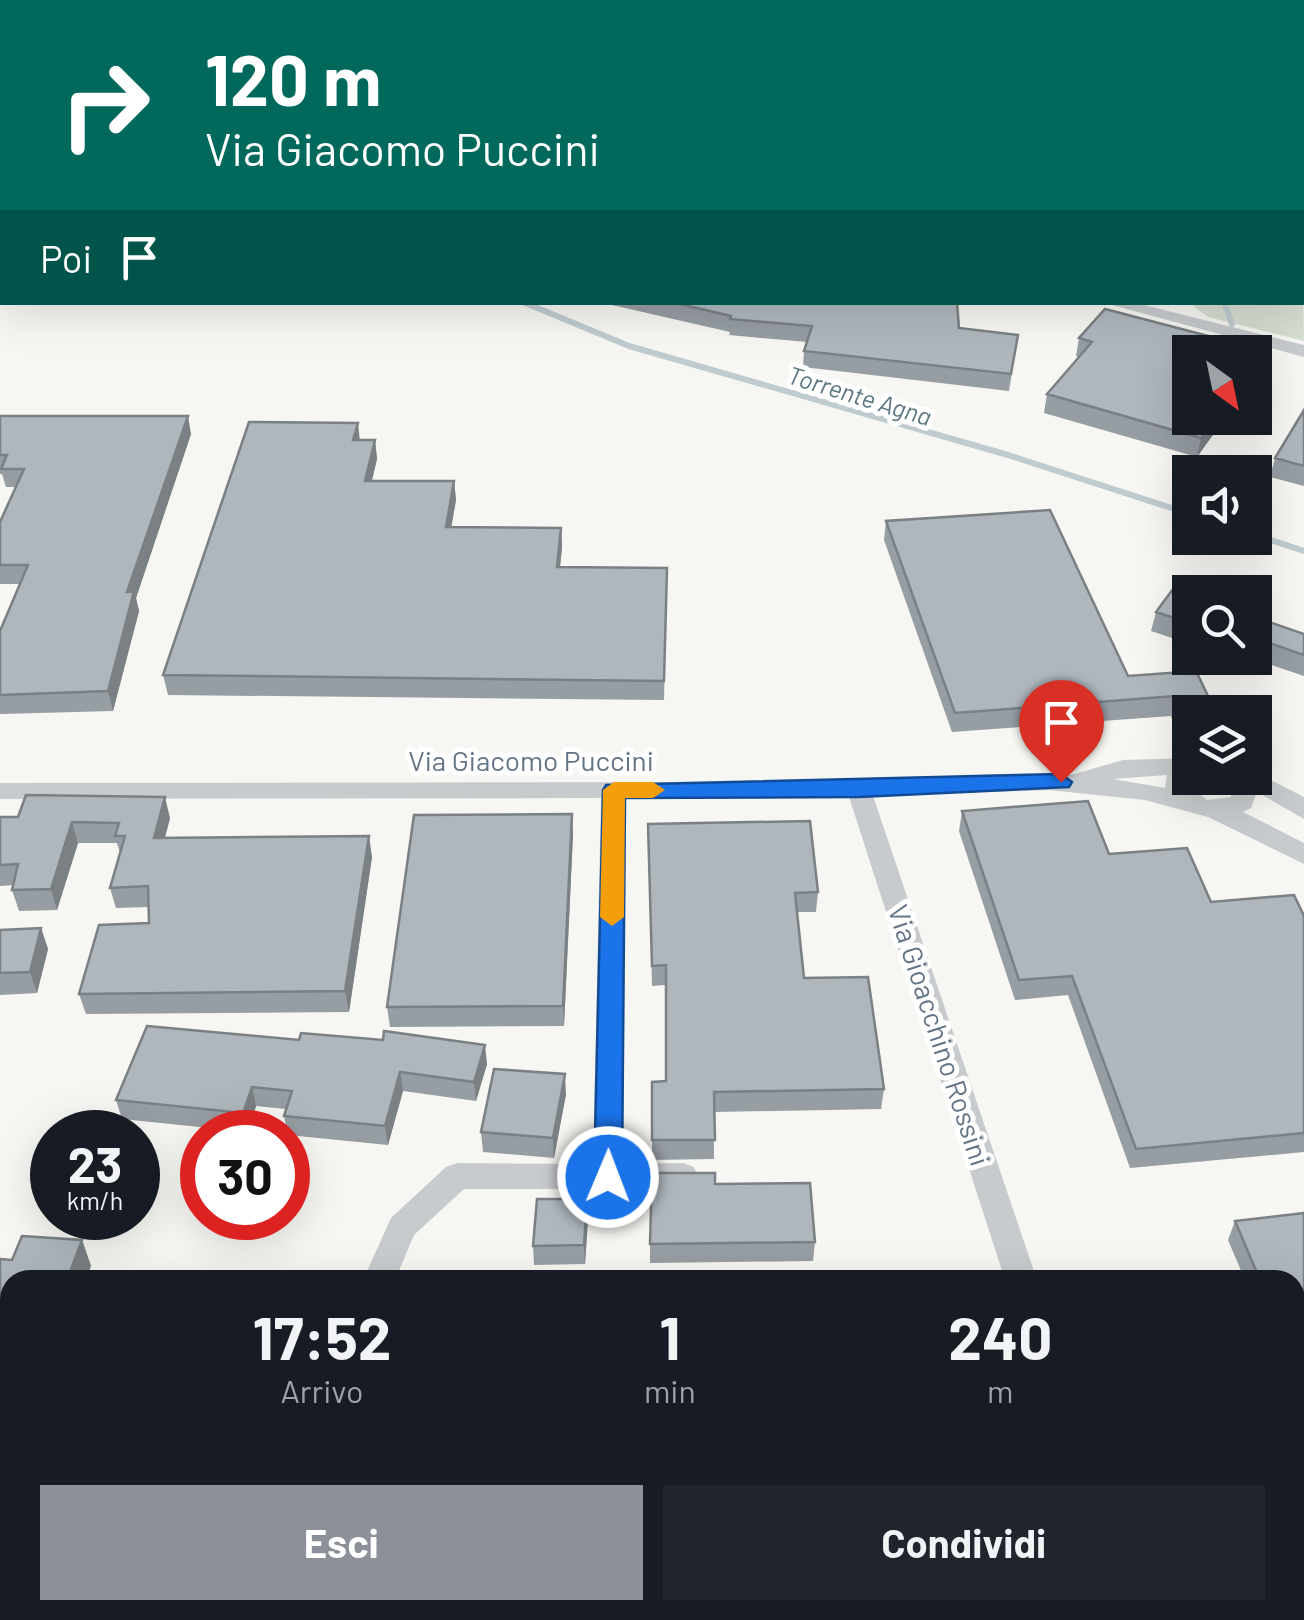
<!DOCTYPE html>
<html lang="it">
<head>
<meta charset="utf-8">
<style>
  :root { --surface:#171b24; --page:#20242c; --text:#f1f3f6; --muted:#9ea1a6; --accent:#8c9099 }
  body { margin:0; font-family:Barlow,sans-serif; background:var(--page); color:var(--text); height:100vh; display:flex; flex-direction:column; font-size:38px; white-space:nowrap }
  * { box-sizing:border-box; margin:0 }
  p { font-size:32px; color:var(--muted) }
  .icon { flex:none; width:55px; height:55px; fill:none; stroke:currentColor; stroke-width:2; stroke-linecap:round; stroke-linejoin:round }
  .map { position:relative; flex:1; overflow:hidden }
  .sheet { position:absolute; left:0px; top:1270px; width:1305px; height:350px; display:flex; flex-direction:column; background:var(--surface); border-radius:30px 30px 0 0; box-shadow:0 10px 40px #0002 }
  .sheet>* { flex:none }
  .hud { position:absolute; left:0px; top:0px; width:1305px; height:305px; box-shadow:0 10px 40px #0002; background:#00695c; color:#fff; overflow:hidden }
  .needle { width:65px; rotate:147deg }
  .fabs { position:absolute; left:1172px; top:335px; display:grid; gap:20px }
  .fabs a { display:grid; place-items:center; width:100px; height:100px; border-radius:0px; background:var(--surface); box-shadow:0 10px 40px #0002; font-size:50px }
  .speed { position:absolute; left:30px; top:1110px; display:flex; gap:20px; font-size:50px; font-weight:700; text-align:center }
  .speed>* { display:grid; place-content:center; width:130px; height:130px; border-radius:50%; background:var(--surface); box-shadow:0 10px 40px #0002; line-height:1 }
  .speed small { font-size:25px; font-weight:400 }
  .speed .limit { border:15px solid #d22; background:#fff; color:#111 }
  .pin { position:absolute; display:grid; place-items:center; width:85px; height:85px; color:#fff; margin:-102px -42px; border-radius:50% 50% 50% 0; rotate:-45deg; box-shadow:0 0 10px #0007 }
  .pin .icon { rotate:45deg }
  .me { position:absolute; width:110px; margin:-55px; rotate:1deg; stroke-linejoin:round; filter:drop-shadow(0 0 8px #0008) }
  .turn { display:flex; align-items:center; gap:35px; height:210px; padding:0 40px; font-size:45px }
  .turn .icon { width:130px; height:130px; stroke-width:2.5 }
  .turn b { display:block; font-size:70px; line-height:85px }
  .then { display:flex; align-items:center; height:95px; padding:0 40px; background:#0003; gap:20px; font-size:38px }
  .eta { display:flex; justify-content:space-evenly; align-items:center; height:170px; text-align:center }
  .eta b { font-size:60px; font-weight:700; line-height:70px }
  .cta { display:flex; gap:20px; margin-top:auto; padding:20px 40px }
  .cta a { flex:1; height:115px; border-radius:0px; background:var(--accent); color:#fff; font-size:40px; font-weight:700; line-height:115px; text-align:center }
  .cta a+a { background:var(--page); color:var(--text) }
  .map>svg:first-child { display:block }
  .green { fill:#d6ded2 }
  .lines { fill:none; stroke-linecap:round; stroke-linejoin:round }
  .stream { stroke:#c0cbd0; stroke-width:6 }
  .secondary-casing { stroke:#b9bec3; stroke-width:4 }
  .street { fill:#c8cbce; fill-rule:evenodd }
  .secondary { fill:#fff; fill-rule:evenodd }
  .wall { fill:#969da3 }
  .shaded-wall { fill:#7a8084 }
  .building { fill:#afb7bd; stroke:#7a8084; stroke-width:2.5 }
  .route { fill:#1a73e8; stroke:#114b97; stroke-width:2.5 }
  .slow { fill:#f59e0b }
  .labels { text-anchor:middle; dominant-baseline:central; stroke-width:10; stroke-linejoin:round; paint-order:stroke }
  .far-water-label { font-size:25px; font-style:italic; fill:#5d7783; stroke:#fff }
  .street-label { font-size:28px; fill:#627486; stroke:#fff }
</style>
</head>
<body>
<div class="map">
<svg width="1304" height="1620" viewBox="0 0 1304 1620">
  <rect width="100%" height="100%" fill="#f6f6f2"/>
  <path class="green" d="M 1303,286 L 1304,341 L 1208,317 L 1189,303 L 1302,302 Z"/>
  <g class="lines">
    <path class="stream" d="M 523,302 L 629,346 L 1008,455 L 1190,514
      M 1224,302 L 1232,324
      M 1255,535 L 1304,551"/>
    <g class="secondary-casing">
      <path id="secondary" d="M 0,117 L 2,118 L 2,132 L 0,131 Z
        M 1302,118 L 1304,118 L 1304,132 L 1302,132 Z
        M 0,217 L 2,217 L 2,231 L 0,231 Z
        M 1302,273 L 1304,273 L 1304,289 L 1302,289 Z"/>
    </g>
    <path class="street" d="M 1302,237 L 1304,237 L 1304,247 L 1302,247 Z
      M 1101,302 L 1132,302 L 1304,345 L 1304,357 Z
      M 1190,758 L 1190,787 L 1207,800 L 1231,797 L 1232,789 L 1225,778 L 1255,778 L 1255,772 L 1304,797 L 1304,819 L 1257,792 L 1251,808 L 1243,812 L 1304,843 L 1304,864 L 1208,817 L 1145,800 L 1049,790 L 873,796 L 1037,1280 L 1005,1280 L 849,797 L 626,798 L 623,1164 L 683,1163 L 694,1167 L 698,1176 L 694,1185 L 683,1189 L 464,1189 L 414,1235 L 395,1280 L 363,1280 L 391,1218 L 446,1167 L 457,1163 L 593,1164 L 601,798 L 0,799 L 0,783 L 808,782 L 1001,774 L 1071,775 L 1123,760 ZM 1167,775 L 1165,788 L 1113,779 Z
      M 0,1564 L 10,1565 L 10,1601 L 0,1600 Z
      M 222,1610 L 258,1610 L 255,1620 L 219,1620 Z
      M 1112,1610 L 1148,1610 L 1151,1620 L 1115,1620 Z"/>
    <use href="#secondary" class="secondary"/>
  </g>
  <path class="wall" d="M 599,302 L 957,302 L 959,328 L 1018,335 L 1009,391 L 803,367 L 804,351 L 807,342 L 729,335 L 730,332 Z
    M 1079,338 L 1190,352 L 1190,418 L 1225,418 L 1197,457 L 1044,413 L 1047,394 L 1079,357 L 1076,356 Z
    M 1304,410 L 1304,486 L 1270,477 L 1275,458 Z
    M 0,416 L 191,434 L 136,598 L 139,611 L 113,711 L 0,714 L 0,631 L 20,584 L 0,584 L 0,522 L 15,487 L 6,487 L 2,474 L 0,474 Z
    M 360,440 L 375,440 L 377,459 L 372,481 L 454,481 L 456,500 L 451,527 L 561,528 L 562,547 L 560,567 L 667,568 L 664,700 L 168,695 L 163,675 Z
    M 886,521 L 1128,676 L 1210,700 L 1207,712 L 1190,712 L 1190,721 L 1173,722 L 1171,716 L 952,732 L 884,540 Z
    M 1190,595 L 1190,644 L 1151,631 L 1156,612 Z
    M 1255,617 L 1304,634 L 1304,676 L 1251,658 L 1255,658 Z
    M 962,811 L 1109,854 L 1211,902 L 1304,916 L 1304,1152 L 1130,1168 L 1068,995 L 1015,1000 L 959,831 Z
    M 0,817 L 170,818 L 165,838 L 372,857 L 349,1012 L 86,1014 L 79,994 L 149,923 L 148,907 L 116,908 L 110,888 L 120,853 L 117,843 L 78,843 L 57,910 L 19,911 L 12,890 L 14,885 L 0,886 Z
    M 648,824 L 818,892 L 816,912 L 797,912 L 804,978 L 884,1089 L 881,1109 L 714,1112 L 714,1159 L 652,1160 L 652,1082 L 666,1081 L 665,985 L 652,986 Z
    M 573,834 L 564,1026 L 390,1027 L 387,1007 Z
    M 41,928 L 48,949 L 37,993 L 0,995 L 0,930 Z
    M 299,1040 L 383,1040 L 487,1064 L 476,1101 L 403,1091 L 388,1145 L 288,1135 L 284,1116 L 286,1109 L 256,1106 L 248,1132 L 122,1119 L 116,1100 Z
    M 566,1094 L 554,1158 L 483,1152 L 481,1132 Z
    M 715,1184 L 815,1242 L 813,1261 L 650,1263 L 650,1244 Z
    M 587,1199 L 588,1219 L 585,1264 L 534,1265 L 533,1246 Z
    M 1304,1213 L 1304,1500 L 1295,1501 L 1295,1280 L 1245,1280 L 1228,1240 L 1235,1221 Z
    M 82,1240 L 91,1266 L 10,1280 L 10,1428 L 0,1427 L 0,1259 L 12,1260 Z"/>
  <path class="shaded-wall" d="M 1216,338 L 1212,352 L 1204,352 Z
    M 188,416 L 191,434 L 136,598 L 139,611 L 113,711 L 108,691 L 127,592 Z
    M 1216,418 L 1225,418 L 1197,457 L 1201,438 Z
    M 358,423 L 360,442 L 353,440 Z
    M 375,440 L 377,459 L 367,499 L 365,481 Z
    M 454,481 L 456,500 L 448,546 L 446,527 Z
    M 561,528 L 562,547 L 558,586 L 557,567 Z
    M 165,797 L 170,818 L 159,859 L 154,838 Z
    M 572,814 L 573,834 L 564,1026 L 563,1006 Z
    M 72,822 L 78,843 L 57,910 L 51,889 Z
    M 369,836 L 372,857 L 349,1012 L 345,991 Z
    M 41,928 L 48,949 L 37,993 L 30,972 Z
    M 485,1045 L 487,1064 L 476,1101 L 474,1082 Z
    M 400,1072 L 403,1091 L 388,1145 L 385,1126 Z
    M 565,1074 L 566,1094 L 554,1158 L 553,1138 Z
    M 252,1087 L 256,1106 L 248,1132 L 243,1113 Z
    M 587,1199 L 588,1219 L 585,1264 L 584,1245 Z
    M 82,1240 L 91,1266 L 86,1280 L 67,1280 Z
    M 20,1610 L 24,1610 L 28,1616 L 26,1620 L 17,1620 Z
    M 180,1610 L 181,1610 L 185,1620 L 178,1620 Z"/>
  <path class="building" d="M 1101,0 L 1165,0 L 1166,2 L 1100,2 Z
    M 671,302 L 957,302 L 959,328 L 1018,335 L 1011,374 L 804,351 L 812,326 L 730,319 L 731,316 Z
    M 1105,309 L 1216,338 L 1204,352 L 1190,352 L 1190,371 L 1184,379 L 1190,381 L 1190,418 L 1216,418 L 1201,438 L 1047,394 L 1092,342 L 1079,338 Z
    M 1304,410 L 1304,466 L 1275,458 Z
    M 0,416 L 188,416 L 127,592 L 134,591 L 108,691 L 0,695 L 0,631 L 28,565 L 0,565 L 0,522 L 24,469 L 1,469 L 7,455 L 0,455 Z
    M 249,422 L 358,423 L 353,440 L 375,440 L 365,481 L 454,481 L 446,527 L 561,528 L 557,567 L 667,568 L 664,681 L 163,675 Z
    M 1050,510 L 1128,676 L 1196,671 L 1210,700 L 1178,702 L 1175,696 L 955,713 L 886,521 Z
    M 1173,589 L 1190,595 L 1190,623 L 1156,612 Z
    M 1255,617 L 1304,634 L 1304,655 L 1255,638 Z
    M 26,795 L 165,797 L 154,838 L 369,836 L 345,991 L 79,994 L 99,925 L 149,923 L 148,886 L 110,888 L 125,836 L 115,836 L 119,823 L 72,822 L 51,889 L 12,890 L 18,864 L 0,865 L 0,817 L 18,817 Z
    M 1088,801 L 1109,854 L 1187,848 L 1211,902 L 1294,895 L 1304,916 L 1304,1133 L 1136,1149 L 1072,976 L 1019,980 L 962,811 Z
    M 572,814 L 563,1006 L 387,1007 L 414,815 Z
    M 810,821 L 818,892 L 795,893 L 804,978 L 868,977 L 884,1089 L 714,1092 L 715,1140 L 652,1140 L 652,1082 L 666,1081 L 666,965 L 652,966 L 648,824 Z
    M 41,928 L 30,972 L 0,973 L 0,930 Z
    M 147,1026 L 299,1040 L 301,1033 L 383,1040 L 384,1031 L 485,1045 L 474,1082 L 400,1072 L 385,1126 L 284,1116 L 292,1091 L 252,1087 L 243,1113 L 116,1100 Z
    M 494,1069 L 565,1074 L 553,1138 L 481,1132 Z
    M 652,1173 L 715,1173 L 715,1184 L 810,1183 L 815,1242 L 650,1244 Z
    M 537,1199 L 587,1199 L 584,1245 L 533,1246 Z
    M 1304,1213 L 1304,1483 L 1295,1484 L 1295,1280 L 1260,1280 L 1235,1221 Z
    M 22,1236 L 82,1240 L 67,1280 L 10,1280 L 10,1405 L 0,1404 L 0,1259 L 12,1260 Z
    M 0,1603 L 10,1604 L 10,1610 L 20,1610 L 17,1620 L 0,1620 Z
    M 96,1610 L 180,1610 L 178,1620 L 94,1620 Z
    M 317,1610 L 615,1610 L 614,1620 L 314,1620 Z
    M 787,1610 L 988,1610 L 990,1620 L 788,1620 Z"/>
  <path class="route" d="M 1061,774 L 1072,782 L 1069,787 L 859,797 L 625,798 L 622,1177 L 618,1185 L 608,1189 L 598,1185 L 594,1177 L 603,790 L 606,785 Z"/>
  <path class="slow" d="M 614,782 L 653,782 L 665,790 L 653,798 L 625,798 L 624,917 L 612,926 L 600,917 L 603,790 Z"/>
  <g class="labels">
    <g class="far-water-label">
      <text transform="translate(860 395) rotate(17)">Torrente Agna</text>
    </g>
    <g class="street-label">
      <text x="531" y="760">Via Giacomo Puccini</text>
      <text transform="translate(940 1035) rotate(72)">Via Gioacchino Rossini</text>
    </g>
  </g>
</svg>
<div class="fabs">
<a><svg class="needle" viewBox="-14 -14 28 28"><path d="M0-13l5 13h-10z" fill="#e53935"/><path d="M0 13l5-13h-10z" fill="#9ea1a6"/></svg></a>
<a><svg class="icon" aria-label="sound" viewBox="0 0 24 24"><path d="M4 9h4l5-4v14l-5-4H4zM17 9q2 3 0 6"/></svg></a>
<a><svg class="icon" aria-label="search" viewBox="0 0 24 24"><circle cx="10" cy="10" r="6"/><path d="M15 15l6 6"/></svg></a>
<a><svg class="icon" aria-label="layers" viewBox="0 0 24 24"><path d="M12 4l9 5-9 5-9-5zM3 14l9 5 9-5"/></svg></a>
</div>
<div class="speed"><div>23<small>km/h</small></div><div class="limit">30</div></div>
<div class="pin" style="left:1061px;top:782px;background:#d93025"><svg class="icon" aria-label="arrive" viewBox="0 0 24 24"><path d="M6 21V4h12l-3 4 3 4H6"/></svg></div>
<svg class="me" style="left:608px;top:1177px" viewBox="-20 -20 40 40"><circle r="17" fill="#1a73e8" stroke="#fff" stroke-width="3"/><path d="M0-11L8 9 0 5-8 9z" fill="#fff"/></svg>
<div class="hud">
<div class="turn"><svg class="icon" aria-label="right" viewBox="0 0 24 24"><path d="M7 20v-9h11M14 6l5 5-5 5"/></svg><div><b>120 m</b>Via Giacomo Puccini</div></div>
<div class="then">Poi<svg class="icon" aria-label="arrive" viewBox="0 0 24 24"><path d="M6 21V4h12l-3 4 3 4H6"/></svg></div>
</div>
<section class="sheet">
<div class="eta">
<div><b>17:52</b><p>Arrivo</p></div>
<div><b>1</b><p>min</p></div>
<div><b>240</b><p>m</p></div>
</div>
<div class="cta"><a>Esci</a><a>Condividi</a></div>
</section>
</div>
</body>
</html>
